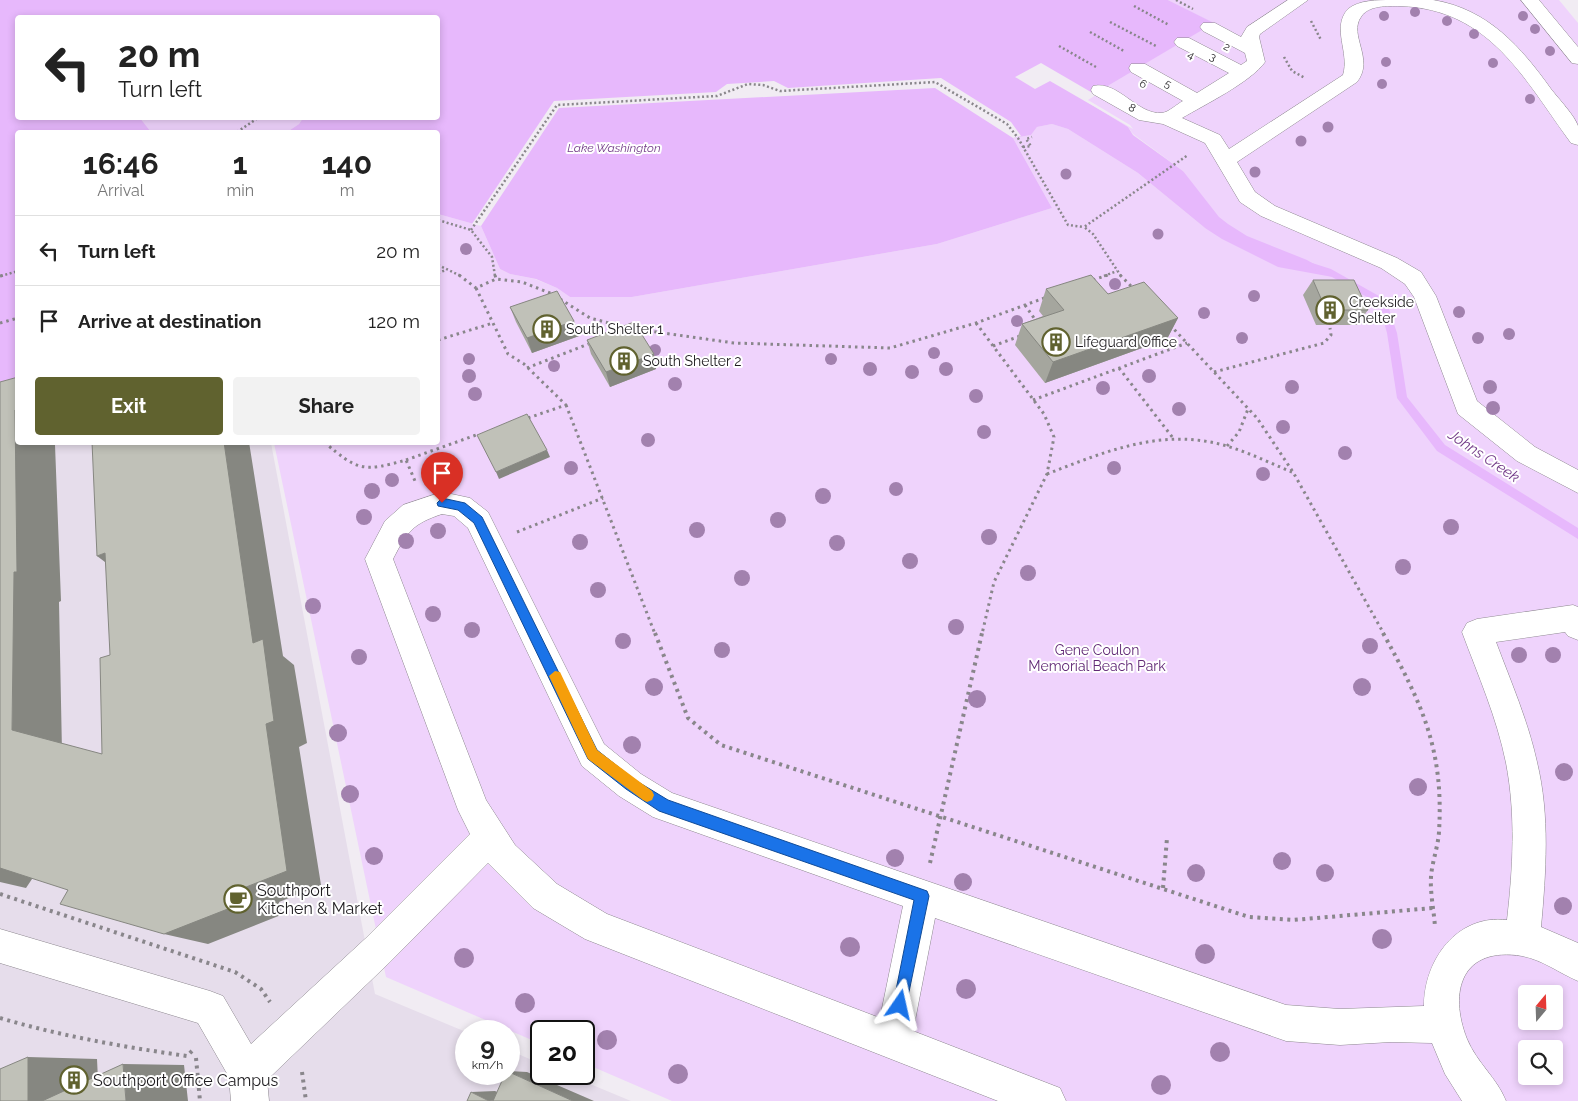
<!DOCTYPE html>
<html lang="en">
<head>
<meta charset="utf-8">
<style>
  :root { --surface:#fff; --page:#f2f2f2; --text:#222; --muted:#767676; --line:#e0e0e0; --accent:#60622f }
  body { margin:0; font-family:Raleway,sans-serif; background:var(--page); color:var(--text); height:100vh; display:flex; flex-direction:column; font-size:19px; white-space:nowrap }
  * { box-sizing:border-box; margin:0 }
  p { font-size:16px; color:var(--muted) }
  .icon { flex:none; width:28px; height:28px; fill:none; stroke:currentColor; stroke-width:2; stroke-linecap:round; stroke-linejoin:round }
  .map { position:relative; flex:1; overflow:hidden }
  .side { position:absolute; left:15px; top:130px; width:425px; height:315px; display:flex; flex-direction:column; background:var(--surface); border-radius:5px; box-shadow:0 2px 8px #0003 }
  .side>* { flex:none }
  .top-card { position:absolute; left:15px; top:15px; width:425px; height:105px; border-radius:5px; box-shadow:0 2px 8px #0003; background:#fff; color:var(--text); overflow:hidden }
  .needle { width:32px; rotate:19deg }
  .controls { position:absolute; left:1518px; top:985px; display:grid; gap:10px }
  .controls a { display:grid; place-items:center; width:45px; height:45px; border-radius:5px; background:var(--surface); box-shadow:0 2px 8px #0003; font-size:25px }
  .speed { position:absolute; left:455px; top:1020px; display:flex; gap:10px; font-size:25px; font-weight:700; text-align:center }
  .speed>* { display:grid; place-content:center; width:65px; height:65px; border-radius:50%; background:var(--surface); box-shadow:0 2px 8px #0003; line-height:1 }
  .speed small { font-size:12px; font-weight:400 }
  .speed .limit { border:2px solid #111; border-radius:8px; background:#fff; color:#111 }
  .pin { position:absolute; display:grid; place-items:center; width:42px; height:42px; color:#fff; margin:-51px -21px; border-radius:50% 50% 50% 0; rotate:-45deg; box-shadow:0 0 5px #0007 }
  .pin .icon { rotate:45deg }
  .me { position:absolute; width:55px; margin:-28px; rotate:11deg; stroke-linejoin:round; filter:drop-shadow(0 0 4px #0008) }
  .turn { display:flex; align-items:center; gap:18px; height:105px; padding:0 20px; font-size:22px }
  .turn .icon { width:65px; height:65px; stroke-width:2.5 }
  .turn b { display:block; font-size:35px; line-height:42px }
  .eta { display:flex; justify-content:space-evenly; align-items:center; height:85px; text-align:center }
  .eta b { font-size:30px; font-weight:700; line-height:35px }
  .primary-button { display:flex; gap:10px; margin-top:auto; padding:10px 20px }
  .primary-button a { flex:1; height:58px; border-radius:5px; background:var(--accent); color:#fff; font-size:20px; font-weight:700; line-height:58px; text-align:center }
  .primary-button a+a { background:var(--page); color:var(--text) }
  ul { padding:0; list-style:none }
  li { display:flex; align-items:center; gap:15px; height:70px; padding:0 20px; border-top:1px solid var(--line) }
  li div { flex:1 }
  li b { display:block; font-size:19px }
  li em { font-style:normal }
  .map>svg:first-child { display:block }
  .built { fill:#e6ddeb }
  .green { fill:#efd3fc; fill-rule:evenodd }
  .water { fill:#e7b8fc }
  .pier { fill:#f1ecf3 }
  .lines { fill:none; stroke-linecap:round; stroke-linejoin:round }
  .stream { fill:#e7b8fc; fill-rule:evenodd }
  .minor-casing { stroke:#8d888f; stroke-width:1 }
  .path-far2 { stroke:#89868b; stroke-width:2.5; stroke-dasharray:2 2.5; stroke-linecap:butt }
  .path-far1 { stroke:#89868b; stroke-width:3; stroke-dasharray:2.5 4; stroke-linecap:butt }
  .path { stroke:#89868b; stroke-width:4; stroke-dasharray:3 4.5; stroke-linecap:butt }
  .minor { fill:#fff; fill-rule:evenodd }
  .tree { fill:#a281ae }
  .wall { fill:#a5a69e }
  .shaded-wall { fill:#868781 }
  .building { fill:#c0c1b8; stroke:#868781 }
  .route { fill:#1a73e8; stroke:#114b97 }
  .slow { fill:#f59e0b }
  .labels { text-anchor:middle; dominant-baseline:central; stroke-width:4; stroke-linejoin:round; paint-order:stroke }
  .far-street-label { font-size:11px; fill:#1e1c1f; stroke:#fff }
  .far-water-label { font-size:12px; font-style:italic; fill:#733b88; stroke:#fff }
  .poi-label { font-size:14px; fill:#1e1c1f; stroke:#fff; text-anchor:start }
  .park-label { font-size:14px; fill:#612976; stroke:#fff }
  .water-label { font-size:15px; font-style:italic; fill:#733b88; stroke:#fff }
  .near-poi-label { font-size:16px; fill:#1e1c1f; stroke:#fff; text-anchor:start }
</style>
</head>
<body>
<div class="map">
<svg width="1578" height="1101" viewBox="0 0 1578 1101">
  <rect width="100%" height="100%" fill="#f1ecf3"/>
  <path class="built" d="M 0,392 L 18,442 L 271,443 L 375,994 L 466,1032 L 466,1074 L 509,1074 L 509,1050 L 541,1064 L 541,1074 L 566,1074 L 631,1101 L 0,1101 Z"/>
  <path class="green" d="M 1168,0 L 1559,0 L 1578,23 L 1578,1101 L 672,1101 L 584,1063 L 584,1031 L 541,1031 L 541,1044 L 386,977 L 274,443 L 438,442 L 438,214 L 481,226 L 500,269 L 510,274 L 535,279 L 557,288 L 570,297 L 632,297 L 937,244 L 1052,208 L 1013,138 L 1031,135 L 1037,127 L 1052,124 L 1068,129 L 1138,173 L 1205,228 L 1183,171 L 1133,134 L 1128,127 L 1084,100 L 1213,23 ZM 1526,994 L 1554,994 L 1554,1021 L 1526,1021 ZM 1526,1049 L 1554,1049 L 1554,1076 L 1526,1076 Z
    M 140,118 L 303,118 L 299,124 L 287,132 L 151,132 Z"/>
  <path class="water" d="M 0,0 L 1168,0 L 1214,23 L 1084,100 L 1128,127 L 1133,135 L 1183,171 L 1219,217 L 1228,224 L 1247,236 L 1307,260 L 1338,278 L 1278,267 L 1222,239 L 1205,228 L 1138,173 L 1068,129 L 1052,124 L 1037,127 L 1031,135 L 1013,138 L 1052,208 L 937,244 L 632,297 L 570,297 L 557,288 L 536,279 L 510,274 L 500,269 L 481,226 L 438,214 L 438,132 L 287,132 L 299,124 L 303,118 L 438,118 L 438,18 L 18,18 L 18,118 L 140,118 L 151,132 L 18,132 L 17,377 L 0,383 Z"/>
  <path class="pier" d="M 1041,63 L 1096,95 L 1088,100 L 1130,125 L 1133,129 L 1050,81 L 1035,89 L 1015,77 Z
    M 941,78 L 1011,122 L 1021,136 L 1013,138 L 935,88 L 559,108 L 481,226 L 472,224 L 554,101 L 716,92 L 727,84 L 774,81 L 788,88 Z"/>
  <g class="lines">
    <path class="stream" d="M 1309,262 L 1331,269 L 1386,300 L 1397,333 L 1407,397 L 1445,445 L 1578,528 L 1578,539 L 1437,451 L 1397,398 L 1387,333 L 1379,304 L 1325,273 L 1306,267 L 1306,263 Z"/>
    <g class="minor-casing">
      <path id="minor" d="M 1288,0 L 1308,0 L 1260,34 L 1259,37 L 1265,62 C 1251,82 1204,105 1182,118 L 1220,135 L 1229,149 L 1343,75 C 1350,52 1331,28 1348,9 C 1359,0 1377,0 1392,0 C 1405,0 1420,0 1433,0 C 1488,9 1521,47 1551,89 C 1558,98 1575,116 1578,126 C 1578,131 1578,139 1578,145 L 1571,143 C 1524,79 1490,9 1400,6 C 1388,6 1368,5 1361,17 C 1348,35 1375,59 1357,82 L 1237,162 L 1255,192 L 1275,206 L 1397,258 L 1421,272 L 1436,296 L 1477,401 L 1535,447 L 1578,470 L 1578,493 L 1517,461 L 1458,414 L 1414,297 L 1405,284 L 1381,268 L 1261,216 L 1240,202 L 1205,143 L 1163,124 L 1139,120 L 1093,94 L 1091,90 L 1093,86 C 1118,80 1137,115 1162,113 C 1169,112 1177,104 1183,101 L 1131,72 L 1129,68 L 1131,64 L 1145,64 L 1197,93 L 1229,73 L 1177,46 L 1174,42 L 1177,38 L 1189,38 L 1241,65 L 1247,61 L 1245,53 L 1203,31 L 1200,27 L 1203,23 L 1215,23 L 1241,37 L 1247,27 Z
        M 1521,0 L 1539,0 L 1578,47 L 1578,64 L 1572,63 Z
        M 442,492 L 470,498 L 488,512 L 604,744 L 641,774 L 672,793 L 1286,1005 L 1340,1009 L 1424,1006 C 1424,960 1457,914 1507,920 C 1513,868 1516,815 1506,763 C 1497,718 1478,675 1462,632 L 1467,623 L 1477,619 L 1573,605 L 1578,607 L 1578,640 L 1568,636 L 1565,632 L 1496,642 C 1511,682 1528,721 1537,762 C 1550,816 1546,872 1541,927 L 1578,943 L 1578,981 C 1559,973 1543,960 1522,956 C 1462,946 1448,991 1467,1039 C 1477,1063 1497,1078 1506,1101 L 1462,1101 L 1445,1074 L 1432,1043 L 1391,1042 L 1340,1045 L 1286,1041 L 935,918 L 913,1031 L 1060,1088 L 1066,1101 L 998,1101 L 585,939 L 533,908 L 488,863 L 390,962 L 267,1080 L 269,1101 L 231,1101 L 229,1077 L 198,1023 L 0,963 L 0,929 L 210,991 L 223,996 L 251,1044 L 366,938 L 470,834 L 458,810 L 365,559 L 385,521 L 403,505 ZM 442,514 L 454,516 L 468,528 L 582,766 L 619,796 L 653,817 L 903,906 L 880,1018 L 607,914 L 557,884 L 515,845 L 486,800 L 393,559 C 407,532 412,524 442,514 Z"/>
    </g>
    <path class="path-far2" d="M 1176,0 L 1193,9
      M 1134,6 L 1169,25
      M 1311,21 L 1321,40
      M 1110,22 L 1156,46
      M 1090,32 L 1124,51
      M 1059,46 L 1096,67
      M 1284,57 L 1292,71 L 1305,78
      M 237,132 L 258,118
      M 1023,147 L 1031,146 L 1026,139 L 1032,137
      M 438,220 L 471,230 L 492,257 L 495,276
      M 471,230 L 557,105 L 717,96 L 748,84 L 763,85 L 780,91 L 935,82 L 1007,124 L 1018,138 L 1068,225 L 1084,227
      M 438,265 L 461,276
      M 438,273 L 446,270
      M 1,276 L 18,271
      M 1104,276 L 1117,271
      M 1121,276 L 1093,234 L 1084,227 L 1188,155"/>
    <path class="path-far1" d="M 459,275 L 476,288 L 496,279 L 522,282 L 555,295
      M 495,275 L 496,279
      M 1120,275 L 1134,289
      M 0,276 L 5,275
      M 1093,280 L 1108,275
      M 476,288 L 508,354 L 524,364 L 566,405 L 525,419
      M 560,299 L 590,318 L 624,327
      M 1025,305 L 1036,321
      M 0,323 L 18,318
      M 976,323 L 1044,414 L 1054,437 L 1047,474 L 994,582 L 982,634
      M 1170,325 L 1257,418 L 1293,472 L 1384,634
      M 635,329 L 734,343 L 890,348 L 976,323 L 1047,297
      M 438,340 L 493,323
      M 993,346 L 1020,336
      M 527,368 L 591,343
      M 1119,368 L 1173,438
      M 1214,372 L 1324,343 L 1331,335 L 1330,328
      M 1033,400 L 1187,343
      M 566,405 L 655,634
      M 324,442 C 358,471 363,472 406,460 L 415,481
      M 1227,446 L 1239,432 L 1248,409
      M 406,460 L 479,434
      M 1047,474 C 1099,454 1153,431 1210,442 C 1238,447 1265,461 1292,472
      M 517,532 L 603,498"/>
    <path class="path" d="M 655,633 L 688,718 L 721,745 L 1249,917 L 1293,920 L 1433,908
      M 1383,633 C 1422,704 1444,749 1439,832 C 1438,847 1432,862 1431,877 C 1430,893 1434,911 1435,927
      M 930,863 L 982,633
      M 1163,888 L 1167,838
      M 0,894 L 235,972 L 261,989 L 270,1002
      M 0,1018 C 61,1036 124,1047 187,1056 L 193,1050
      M 196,1058 L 200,1101
      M 302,1072 L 306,1101"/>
    <use href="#minor" class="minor"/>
  </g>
  <g class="tree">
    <circle cx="1415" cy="12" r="5"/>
    <circle cx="1384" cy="16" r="5"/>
    <circle cx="1523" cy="16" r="5"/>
    <circle cx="1447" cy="21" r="5"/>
    <circle cx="1535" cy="29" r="5"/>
    <circle cx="1474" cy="34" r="5"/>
    <circle cx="1550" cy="51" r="5"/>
    <circle cx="1386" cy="62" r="5"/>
    <circle cx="1493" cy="63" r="5"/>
    <circle cx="1382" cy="84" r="5"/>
    <circle cx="1530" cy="99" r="5"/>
    <circle cx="1328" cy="127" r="5.5"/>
    <circle cx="1301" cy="141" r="5.5"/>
    <circle cx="1255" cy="172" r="5.5"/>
    <circle cx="1066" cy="174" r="5.5"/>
    <circle cx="1158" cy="234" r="5.5"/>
    <circle cx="466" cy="249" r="6"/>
    <circle cx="1115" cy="284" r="6"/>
    <circle cx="1254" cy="296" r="6"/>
    <circle cx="1459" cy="312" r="6"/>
    <circle cx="1204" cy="313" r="6"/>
    <circle cx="1017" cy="321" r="6"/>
    <circle cx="1509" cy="334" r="6"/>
    <circle cx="1242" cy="338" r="6"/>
    <circle cx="1478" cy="338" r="6"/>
    <circle cx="655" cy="350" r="6"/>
    <circle cx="934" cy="353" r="6"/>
    <circle cx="469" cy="359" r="6"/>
    <circle cx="831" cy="359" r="6"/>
    <circle cx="716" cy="362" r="6"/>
    <circle cx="554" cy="366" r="6"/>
    <circle cx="870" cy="369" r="7"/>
    <circle cx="946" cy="369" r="7"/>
    <circle cx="912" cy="372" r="7"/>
    <circle cx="469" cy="376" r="7"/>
    <circle cx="1149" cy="376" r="7"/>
    <circle cx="675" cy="384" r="7"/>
    <circle cx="1292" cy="387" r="7"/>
    <circle cx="1490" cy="387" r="7"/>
    <circle cx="1103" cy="388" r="7"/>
    <circle cx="475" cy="394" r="7"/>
    <circle cx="976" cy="396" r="7"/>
    <circle cx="1493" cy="408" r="7"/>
    <circle cx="1179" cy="409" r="7"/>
    <circle cx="1283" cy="427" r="7"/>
    <circle cx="984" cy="432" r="7"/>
    <circle cx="648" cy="440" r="7"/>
    <circle cx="1345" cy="453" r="7"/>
    <circle cx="571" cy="468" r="7"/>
    <circle cx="1114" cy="468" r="7"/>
    <circle cx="1263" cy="474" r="7"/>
    <circle cx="392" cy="480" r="7"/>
    <circle cx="896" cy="489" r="7"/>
    <circle cx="372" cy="491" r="8"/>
    <circle cx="823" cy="496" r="8"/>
    <circle cx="364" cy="517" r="8"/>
    <circle cx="778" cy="520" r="8"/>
    <circle cx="1451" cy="527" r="8"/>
    <circle cx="697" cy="530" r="8"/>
    <circle cx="438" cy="531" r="8"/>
    <circle cx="989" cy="537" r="8"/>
    <circle cx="406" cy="541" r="8"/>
    <circle cx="580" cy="542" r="8"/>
    <circle cx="837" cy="543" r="8"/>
    <circle cx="910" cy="561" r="8"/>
    <circle cx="1403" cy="567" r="8"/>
    <circle cx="1028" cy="573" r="8"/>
    <circle cx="742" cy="578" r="8"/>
    <circle cx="598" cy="590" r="8"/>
    <circle cx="313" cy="606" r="8"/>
    <circle cx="433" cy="614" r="8"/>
    <circle cx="956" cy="627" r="8"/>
    <circle cx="472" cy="630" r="8"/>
    <circle cx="623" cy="641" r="8"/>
    <circle cx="1370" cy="646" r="8"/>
    <circle cx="722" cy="650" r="8"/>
    <circle cx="1519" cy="655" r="8"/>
    <circle cx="1553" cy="655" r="8"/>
    <circle cx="359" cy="657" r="8"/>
    <circle cx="654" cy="687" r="9"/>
    <circle cx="1362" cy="687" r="9"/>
    <circle cx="977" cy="699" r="9"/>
    <circle cx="338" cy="733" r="9"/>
    <circle cx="632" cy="745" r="9"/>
    <circle cx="1564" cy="772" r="9"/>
    <circle cx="1418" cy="787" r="9"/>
    <circle cx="350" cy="794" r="9"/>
    <circle cx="374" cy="856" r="9"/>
    <circle cx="895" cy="858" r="9"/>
    <circle cx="1282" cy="861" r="9"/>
    <circle cx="1196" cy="873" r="9"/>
    <circle cx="1325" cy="873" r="9"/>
    <circle cx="963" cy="882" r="9"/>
    <circle cx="1563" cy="906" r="9"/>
    <circle cx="1382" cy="939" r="10"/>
    <circle cx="850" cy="947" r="10"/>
    <circle cx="1205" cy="954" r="10"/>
    <circle cx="464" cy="958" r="10"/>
    <circle cx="966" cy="989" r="10"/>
    <circle cx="525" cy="1003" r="10"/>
    <circle cx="607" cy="1040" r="10"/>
    <circle cx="1220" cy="1052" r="10"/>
    <circle cx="678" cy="1074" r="10"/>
    <circle cx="1161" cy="1085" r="10"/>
  </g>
  <path class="wall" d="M 1313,280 L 1368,310 L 1357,325 L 1316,325 L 1303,295 Z
    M 1046,289 L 1108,294 L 1178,318 L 1167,339 L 1045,383 L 1015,345 L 1022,324 L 1043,316 L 1039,311 Z
    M 510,307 L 574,321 L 579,336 L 532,353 L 516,322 Z
    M 587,340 L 654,354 L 656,369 L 610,387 L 591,354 Z"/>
  <path class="shaded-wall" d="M 1178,318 L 1167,339 L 1045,383 L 1053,362 Z
    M 574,321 L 579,336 L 532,353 L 527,338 Z
    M 654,354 L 656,369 L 610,387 L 606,372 Z
    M 18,409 L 18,442 L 63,442 L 55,445 L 61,601 L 59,602 L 62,752 L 12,730 L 15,410 Z
    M 224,442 L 249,442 L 283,656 L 294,665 L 307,743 L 299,747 L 321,885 L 279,902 L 281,915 L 208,944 L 164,934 L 241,889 Z
    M 547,450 L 550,457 L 499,479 L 496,472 Z
    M 105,553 L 137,586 L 97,556 Z
    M 0,867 L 34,876 L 26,888 L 0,882 Z
    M 28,1057 L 97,1059 L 99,1101 L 28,1101 Z
    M 123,1064 L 184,1065 L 188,1101 L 126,1101 Z
    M 509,1071 L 527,1072 L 594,1101 L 573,1101 L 509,1072 Z
    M 495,1091 L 515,1100 L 489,1101 L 471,1092 Z"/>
  <path class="building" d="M 1091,275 L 1108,294 L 1144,282 L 1178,318 L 1053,362 L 1022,324 L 1064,310 L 1046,289 Z
    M 1313,280 L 1354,280 L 1368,310 L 1326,310 Z
    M 557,291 L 574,321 L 527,338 L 510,307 Z
    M 634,322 L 654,354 L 606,372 L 587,340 Z
    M 18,377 L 18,409 L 15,410 L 17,572 L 14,572 L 12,730 L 102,754 L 100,658 L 110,655 L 105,553 L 97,556 L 92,442 L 224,442 L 253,643 L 263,639 L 274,721 L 266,724 L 287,871 L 241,889 L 243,903 L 164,934 L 60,904 L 68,890 L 0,868 L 0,382 Z
    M 527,414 L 547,450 L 496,472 L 477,435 Z
    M 28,1057 L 28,1101 L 0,1101 L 0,1069 Z
    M 123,1064 L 126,1101 L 42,1101 Z
    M 509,1072 L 573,1101 L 493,1101 L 505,1074 L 509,1074 Z
    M 471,1092 L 489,1101 L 467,1101 Z"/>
  <path class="route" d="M 442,498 L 465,503 L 482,517 L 597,750 L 635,780 L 668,800 L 927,891 L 929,896 L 905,1011 L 900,1013 L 895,1011 L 893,1005 L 914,900 L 659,811 L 626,789 L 588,759 L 474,523 L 458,510 L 438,506 L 437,503 Z"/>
  <path class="slow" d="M 555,671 L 560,672 L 597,750 L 652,791 L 654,795 L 652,800 L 647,802 L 643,800 L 588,759 L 549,676 Z"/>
  <defs>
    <g id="building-ring" transform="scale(1.4375)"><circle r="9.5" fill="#fff" stroke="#60622f" stroke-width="1.5"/><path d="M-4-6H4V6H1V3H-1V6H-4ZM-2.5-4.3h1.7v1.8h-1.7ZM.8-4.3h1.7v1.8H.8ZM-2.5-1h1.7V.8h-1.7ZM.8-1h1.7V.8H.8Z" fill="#60622f"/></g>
    <g id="cafe-ring" transform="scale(1.4375)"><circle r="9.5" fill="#fff" stroke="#60622f" stroke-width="1.5"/><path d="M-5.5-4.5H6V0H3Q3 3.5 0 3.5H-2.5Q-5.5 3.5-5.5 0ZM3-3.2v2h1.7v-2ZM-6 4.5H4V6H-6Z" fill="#60622f"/></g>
  </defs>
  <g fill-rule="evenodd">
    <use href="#building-ring" x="1330" y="310"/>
    <use href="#building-ring" x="547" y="329"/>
    <use href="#building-ring" x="1056" y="342"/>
    <use href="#building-ring" x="624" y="361"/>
    <use href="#cafe-ring" x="238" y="899"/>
    <use href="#building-ring" x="74" y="1080"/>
  </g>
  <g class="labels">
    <g class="far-street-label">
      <text transform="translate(1227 47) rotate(27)">2</text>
      <text transform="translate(1191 55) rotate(28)">4</text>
      <text transform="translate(1213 57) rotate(27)">3</text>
      <text transform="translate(1143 84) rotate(29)">6</text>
      <text transform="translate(1168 84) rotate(29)">5</text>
      <text transform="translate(1132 108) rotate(29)">8</text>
    </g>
    <g class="far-water-label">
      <text x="614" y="148">Lake Washington</text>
    </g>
    <g class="poi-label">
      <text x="1349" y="302">Creekside<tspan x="1349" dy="16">Shelter</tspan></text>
      <text x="566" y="329">South Shelter 1</text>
      <text x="1075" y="342">Lifeguard Office</text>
      <text x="643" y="361">South Shelter 2</text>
    </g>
    <g class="park-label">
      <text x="1097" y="650">Gene Coulon<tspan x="1097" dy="16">Memorial Beach Park</tspan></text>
    </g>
    <g class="water-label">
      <text transform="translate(1484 456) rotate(34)">Johns Creek</text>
    </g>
    <g class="near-poi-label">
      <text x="257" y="890">Southport<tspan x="257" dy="18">Kitchen &amp; Market</tspan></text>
      <text x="93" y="1080">Southport Office Campus</text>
    </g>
  </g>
</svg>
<div class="controls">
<a><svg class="needle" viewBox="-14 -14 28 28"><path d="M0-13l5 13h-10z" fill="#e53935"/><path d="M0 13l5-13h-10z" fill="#767676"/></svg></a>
<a><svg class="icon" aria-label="search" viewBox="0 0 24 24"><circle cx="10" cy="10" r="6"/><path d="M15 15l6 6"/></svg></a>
</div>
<div class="speed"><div>9<small>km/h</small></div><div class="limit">20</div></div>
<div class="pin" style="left:442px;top:503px;background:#d93025"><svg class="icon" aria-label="arrive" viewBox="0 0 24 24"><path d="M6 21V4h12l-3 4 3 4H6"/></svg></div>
<svg class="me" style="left:900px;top:1005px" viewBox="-20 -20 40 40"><path d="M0-17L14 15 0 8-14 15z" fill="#1a73e8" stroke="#fff" stroke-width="4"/></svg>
<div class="top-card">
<div class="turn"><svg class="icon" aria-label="left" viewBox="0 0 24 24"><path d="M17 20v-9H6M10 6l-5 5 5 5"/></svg><div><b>20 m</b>Turn left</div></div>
</div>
<section class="side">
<div class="eta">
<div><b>16:46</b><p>Arrival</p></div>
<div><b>1</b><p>min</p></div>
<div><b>140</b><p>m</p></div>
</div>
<ul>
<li><svg class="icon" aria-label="left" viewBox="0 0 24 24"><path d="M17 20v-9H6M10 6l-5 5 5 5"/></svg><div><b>Turn left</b></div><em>20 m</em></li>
<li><svg class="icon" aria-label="arrive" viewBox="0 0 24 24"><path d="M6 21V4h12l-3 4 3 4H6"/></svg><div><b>Arrive at destination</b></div><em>120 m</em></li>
</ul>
<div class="primary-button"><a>Exit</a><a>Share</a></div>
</section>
</div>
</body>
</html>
